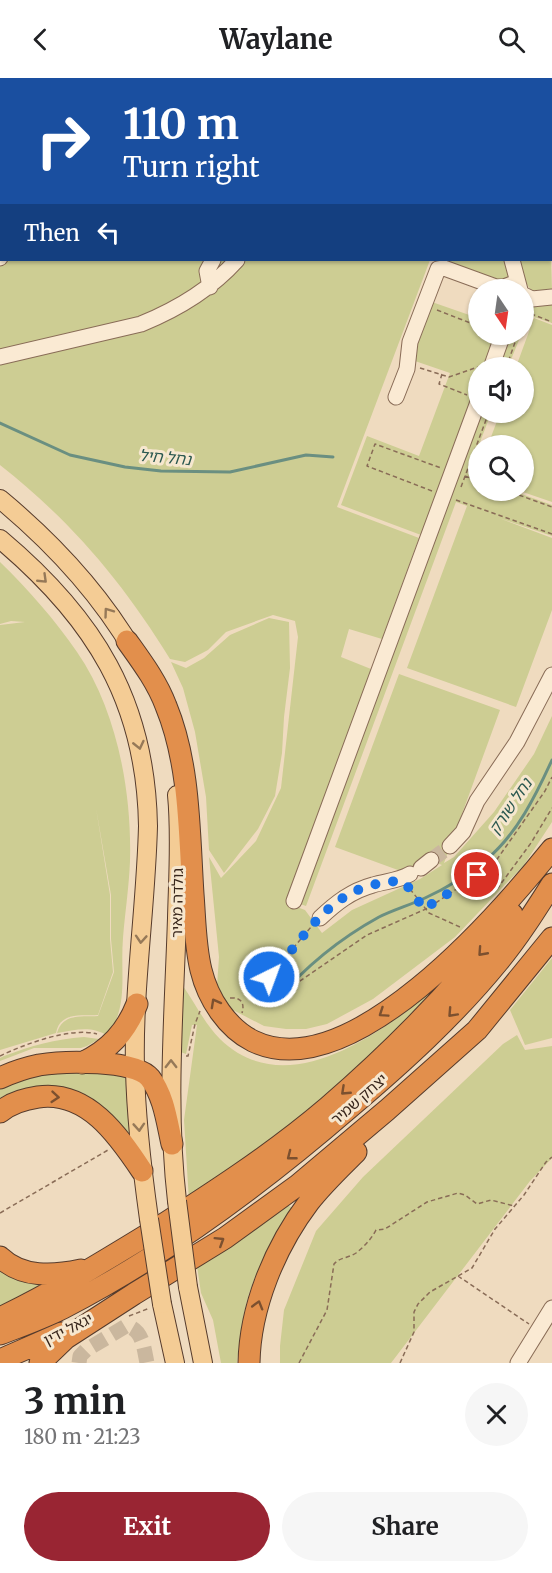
<!DOCTYPE html>
<html lang="en">
<head>
<meta charset="utf-8">
<style>
  :root { --surface:#fff; --page:#f6f6f6; --text:#202124; --muted:#757577; --accent:#992533 }
  body { margin:0; font-family:Merriweather,"Noto Sans Hebrew",serif; background:var(--page); color:var(--text); height:100vh; display:flex; flex-direction:column; font-size:22px; white-space:nowrap }
  * { box-sizing:border-box; margin:0 }
  p { font-size:20px; color:var(--muted) }
  .icon { flex:none; width:33px; height:33px; fill:none; stroke:currentColor; stroke-width:2; stroke-linecap:round; stroke-linejoin:round }
  .map { position:relative; height:1285px; overflow:hidden }
  .side { display:flex; flex-direction:column; background:var(--surface); flex:1 }
  .side>* { flex:none }
  .top-card { position:absolute; left:0px; top:0px; width:552px; height:183px; box-shadow:0 2px 4px #0004; background:#1a4fa0; color:#fff; overflow:hidden }
  .needle { width:39px; rotate:167deg }
  .buttons { position:absolute; left:468px; top:201px; display:grid; gap:12px }
  .buttons a { display:grid; place-items:center; width:66px; height:66px; border-radius:50%; background:var(--surface); box-shadow:0 2px 4px #0004; font-size:30px }
  .pin { position:absolute; display:grid; place-items:center; width:51px; height:51px; color:#fff; margin:-26px; border:3px solid #fff; border-radius:50%; box-shadow:0 2px 6px #0007 }
  .me { position:absolute; width:66px; margin:-33px; rotate:42deg; stroke-linejoin:round; filter:drop-shadow(0 0 4px #0008) }
  .turn { display:flex; align-items:center; gap:21px; height:126px; padding:0 24px; font-size:27px }
  .turn .icon { width:78px; height:78px; stroke-width:2.5 }
  .turn b { display:block; font-size:42px; line-height:51px }
  .then { display:flex; align-items:center; height:57px; padding:0 24px; background:#0003; gap:12px; font-size:22px }
  .round { display:grid; place-items:center; flex:none; width:63px; height:63px; border-radius:32px; background:var(--page) }
  .headline { display:flex; align-items:center; justify-content:space-between; height:102px; padding:0 24px }
  h1 { font-size:36px; font-weight:700; line-height:45px }
  .primary-button { display:flex; gap:12px; margin-top:auto; padding:12px 24px }
  .primary-button a { flex:1; height:69px; border-radius:36px; background:var(--accent); color:#fff; font-size:24px; font-weight:700; line-height:69px; text-align:center }
  .primary-button a+a { background:var(--page); color:var(--text) }
  header { display:flex; justify-content:space-between; align-items:center; height:78px; padding:0 24px; background:var(--surface); font-size:27px; font-weight:700 }
  .map>svg:first-child { display:block }
  .green { fill:#cdcd93 }
  .lines { fill:none; stroke-linecap:round; stroke-linejoin:round }
  .stream { stroke:#6a8f81; stroke-width:3 }
  .minor-tunnel { stroke:#cab79e; stroke-width:15; stroke-dasharray:15 8; stroke-linecap:butt }
  .minor-casing { stroke:#896c57; stroke-width:17 }
  .major-casing { stroke:#563b2c; stroke-width:20 }
  .highway-casing { stroke:#563b2c; stroke-width:23 }
  .path { stroke:#896c57; stroke-width:1.5; stroke-dasharray:4.5 3; stroke-linecap:butt }
  .minor { stroke:#faead3; stroke-width:15 }
  .major { stroke:#f4cc95; stroke-width:18 }
  .highway { stroke:#e28f4c; stroke-width:21 }
  .major-bridge-casing { stroke:#563b2c; stroke-width:20; stroke-linecap:butt }
  .major-bridge { stroke:#f4cc95; stroke-width:18 }
  .oneway { stroke:#967958 }
  .oneway2 { stroke:#7c502f }
  .route { stroke:#1a73e8; stroke-width:10; stroke-dasharray:0 18 }
  .labels { text-anchor:middle; dominant-baseline:central; stroke-width:6; stroke-linejoin:round; paint-order:stroke }
  .street-label { font-size:15px; fill:#38261c; stroke:#f6e7cf }
  .water-label { font-size:16px; font-style:italic; fill:#2b5850; stroke:#f6e7cf }
</style>
</head>
<body>
<header><svg class="icon" aria-label="back" viewBox="0 0 24 24"><path d="M15 5l-7 7 7 7"/></svg>Waylane<svg class="icon" aria-label="search" viewBox="0 0 24 24"><circle cx="10" cy="10" r="6"/><path d="M15 15l6 6"/></svg></header>
<div class="map">
<svg width="552" height="1285" viewBox="0 0 552 1285">
  <rect width="100%" height="100%" fill="#efdbbf"/>
  <path class="green" d="M 163,0 L 552,0 L 552,172 L 550,2 Z
    M 0,75 L 2,182 L 430,182 L 337,429 L 419,460 L 382,561 L 349,551 L 341,579 L 371,591 L 286,825 L 305,832 L 322,855 L 352,832 L 420,801 L 442,787 L 424,780 L 417,799 L 335,769 L 399,596 L 500,632 L 444,785 L 454,779 L 494,734 L 534,676 L 552,638 L 552,744 L 524,787 L 455,859 L 373,921 L 327,946 L 306,951 L 286,951 L 264,948 L 231,931 L 223,919 L 217,908 L 219,879 L 209,779 L 221,800 L 256,763 L 281,710 L 298,559 L 295,543 L 273,537 L 226,554 L 208,572 L 185,584 L 170,581 C 122,503 72,444 0,387 Z
    M 551,178 L 552,213 L 531,212 L 525,204 L 519,182 L 550,182 Z
    M 441,182 L 505,182 L 510,198 L 506,203 L 496,201 Z
    M 524,220 L 552,223 L 552,245 L 528,237 L 524,248 Z
    M 429,223 L 475,239 L 478,229 L 478,256 L 521,257 L 508,289 L 478,290 L 478,334 L 491,335 L 468,396 L 478,400 L 478,412 L 513,413 L 552,427 L 552,458 L 499,440 L 552,460 L 552,532 L 516,629 L 407,590 L 467,428 L 456,424 L 306,828 L 289,822 L 421,457 L 341,427 L 367,358 L 419,378 L 450,295 L 415,283 L 412,279 Z
    M 534,240 L 552,247 L 552,424 L 520,413 L 524,412 L 524,368 L 488,367 L 500,335 L 524,334 L 524,290 L 516,289 Z
    M 0,484 C 28,511 55,542 77,574 C 117,632 132,714 130,783 C 129,809 125,835 123,860 C 120,896 129,926 108,958 C 91,947 76,952 57,955 C 63,935 81,939 98,938 L 114,894 L 111,861 L 111,817 L 96,730 L 110,817 L 110,861 L 113,894 L 98,937 C 80,938 60,934 56,955 L 0,972 L 0,547 L 25,544 L 11,543 L 0,546 Z
    M 269,540 L 289,544 L 290,590 L 284,639 L 282,675 L 275,718 L 258,751 L 224,795 L 209,772 L 206,719 L 195,654 L 183,610 L 171,584 L 186,590 L 204,580 L 230,557 Z
    M 552,880 L 552,960 L 525,967 L 510,932 Z
    M 453,895 L 456,896 L 325,1024 L 189,1123 L 184,1042 L 197,947 L 192,947 L 186,976 L 178,973 L 183,908 C 195,925 205,946 220,961 C 292,1031 396,944 453,895 Z
    M 517,957 L 525,972 L 552,968 L 552,1080 L 530,1103 L 391,1285 L 280,1285 L 280,1268 L 284,1232 L 316,1153 L 363,1099 L 503,966 Z
    M 84,959 L 99,961 L 87,968 L 81,970 L 34,970 L 0,983 L 0,980 L 4,978 C 31,968 55,961 84,959 Z
    M 35,994 L 130,996 L 129,1056 C 112,1039 94,1018 69,1012 C 59,1010 14,1021 0,1024 L 0,1007 Z
    M 287,1127 L 291,1129 L 291,1132 C 277,1156 262,1180 252,1207 C 243,1231 240,1259 237,1285 L 221,1285 L 213,1242 L 201,1215 L 197,1188 Z
    M 0,1187 L 38,1203 L 40,1210 L 0,1228 Z"/>
  <g class="lines">
    <path class="stream" d="M 387,0 L 388,2
      M 550,75 L 552,75
      M 0,345 L 70,377 L 125,389 L 161,393 L 230,394 L 306,377 L 333,379
      M 276,923 C 305,889 339,861 379,839 C 393,832 410,827 425,820 C 445,811 470,796 487,781 C 517,756 536,717 552,682"/>
    <path class="minor-tunnel" d="M 431,782 L 450,768
      M 79,1285 L 80,1278 L 86,1272 L 126,1248 C 143,1251 144,1271 147,1285"/>
    <g class="minor-casing">
      <path id="minor" d="M 38,0 L 38,2
        M 154,0 L 155,2
        M 232,0 L 233,2
        M 323,2 L 324,0
        M 0,45 L 2,50
        M 0,99 L 2,104
        M 0,180 L 2,176
        M 512,182 L 520,212
        M 210,209 L 207,193 L 213,182
        M 524,217 L 532,221 L 552,219
        M 0,279 L 141,246 C 178,231 211,211 237,182
        M 491,290 L 503,256
        M 396,319 L 407,291 L 410,264 L 438,191 L 444,190 L 496,209 L 504,209 L 517,204
        M 450,768 L 463,754 L 477,723 L 517,664 L 552,597
        M 421,790 L 431,782
        M 294,823 L 478,324
        M 320,840 C 336,825 351,813 373,807 C 386,803 398,803 410,796
        M 518,1285 L 552,1230"/>
    </g>
    <g class="major-casing">
      <path id="major" d="M 0,421 C 53,465 99,514 134,574
        M 0,461 C 94,540 146,623 148,748 C 146,829 133,910 135,991 C 136,1041 142,1091 149,1141
        M 177,1123 C 166,1028 174,935 177,840 C 178,800 181,757 177,717
        M 188,1209 L 203,1285
        M 162,1226 L 175,1285"/>
    </g>
    <g class="highway-casing">
      <path id="highway" d="M 127,563 C 142,584 157,604 166,628 C 190,686 189,754 193,816 C 195,841 195,868 201,892 C 208,921 227,950 253,963 C 350,1010 498,838 552,771
        M 82,985 C 109,972 126,954 137,926
        M 0,1000 C 13,994 25,990 39,987 C 63,983 135,981 150,1000 C 164,1018 167,1044 172,1066
        M 0,1034 C 11,1025 24,1021 38,1019 C 87,1012 118,1057 142,1093
        M 0,1179 C 22,1200 53,1198 81,1192
        M 0,1240 C 52,1215 101,1185 150,1155 C 211,1116 273,1076 328,1029 C 395,971 459,906 512,836
        M 0,1256 C 21,1248 43,1240 63,1230 C 166,1177 261,1106 349,1030 C 402,985 454,938 498,884 C 518,860 535,833 552,806
        M 0,1282 L 62,1255
        M 40,1285 L 66,1260 L 134,1216 L 225,1160 L 298,1107 L 387,1032 L 477,952 L 552,860
        M 249,1285 C 250,1229 275,1169 309,1124 C 323,1106 340,1090 356,1074"/>
    </g>
    <path class="path" d="M 437,232 L 478,248
      M 524,233 L 552,244
      M 524,243 L 526,235
      M 420,290 L 449,299 L 478,289
      M 506,290 L 518,256
      M 442,296 L 439,306 L 467,317
      M 465,398 L 478,403
      M 461,409 L 489,334
      M 505,412 L 552,429
      M 432,413 L 367,388 L 375,366 L 441,390
      M 456,422 L 552,456
      M 410,811 L 429,835 L 460,849
      M 497,811 L 531,765 L 552,730
      M 269,899 L 311,849
      M 230,920 C 241,919 245,925 242,935
      M 275,920 L 367,857 L 428,830 L 493,787 L 545,713 L 552,699
      M 0,978 C 25,966 70,949 97,956
      M 186,978 L 188,978 L 195,946 L 200,933
      M 0,1135 L 108,1072
      M 458,1198 L 529,1246
      M 129,1238 L 150,1230
      M 299,1285 L 327,1232 L 334,1186 C 340,1179 349,1180 356,1175 C 364,1169 372,1160 376,1152 L 385,1151 L 427,1124 L 458,1115 L 465,1117 L 477,1126 L 491,1122 L 514,1128
      M 400,1285 L 414,1254 L 414,1234 L 418,1226 L 430,1214 L 472,1190 L 495,1151 L 524,1117 L 546,1084 L 552,1079"/>
    <use href="#minor" class="minor"/>
    <use href="#major" class="major"/>
    <use href="#highway" class="highway"/>
    <g class="major-bridge-casing">
      <path id="major-bridge" d="M 177,1123 L 188,1209
        M 149,1141 L 162,1226"/>
    </g>
    <use href="#major-bridge" class="major-bridge"/>
  </g>
  <defs><path id="oneway-chevron" d="M-2-3.5L2.5 0L-2 3.5" fill="none" stroke-width="1.6" stroke-linecap="round" stroke-linejoin="round" transform="scale(1.5)"/></defs>
  <g class="oneway">
    <use href="#oneway-chevron" transform="translate(43 501) rotate(44)"/>
    <use href="#oneway-chevron" transform="translate(108 534) rotate(-126)"/>
    <use href="#oneway-chevron" transform="translate(139 667) rotate(77)"/>
    <use href="#oneway-chevron" transform="translate(141 861) rotate(94)"/>
    <use href="#oneway-chevron" transform="translate(171 986) rotate(-90)"/>
    <use href="#oneway-chevron" transform="translate(139 1049) rotate(86)"/>
  </g>
  <g class="oneway2">
    <use href="#oneway-chevron" transform="translate(482 874) rotate(132)"/>
    <use href="#oneway-chevron" transform="translate(215 925) rotate(-119)"/>
    <use href="#oneway-chevron" transform="translate(383 935) rotate(146)"/>
    <use href="#oneway-chevron" transform="translate(452 935) rotate(133)"/>
    <use href="#oneway-chevron" transform="translate(345 1013) rotate(137)"/>
    <use href="#oneway-chevron" transform="translate(55 1019) rotate(5)"/>
    <use href="#oneway-chevron" transform="translate(291 1078) rotate(142)"/>
    <use href="#oneway-chevron" transform="translate(220 1163) rotate(-32)"/>
    <use href="#oneway-chevron" transform="translate(258 1227) rotate(-74)"/>
  </g>
  <g class="lines">
    <path class="route" d="M 269,899 C 298,868 321,825 363,810 C 375,805 387,805 400,802 L 409,810 L 424,831 L 477,797"/>
  </g>
  <g class="labels">
    <g class="street-label">
      <text transform="translate(177 825) rotate(-89)">גולדה מאיר</text>
      <text transform="translate(359 1021) rotate(-41)">יצחק שמיר</text>
      <text transform="translate(68 1251) rotate(-27)">יגאל ידין</text>
    </g>
    <g class="water-label">
      <text transform="translate(165 379) rotate(5)">נחל חיל</text>
      <text transform="translate(510 728) rotate(-56)">נחל שורק</text>
    </g>
  </g>
</svg>
<div class="buttons">
<a><svg class="needle" viewBox="-14 -14 28 28"><path d="M0-13l5 13h-10z" fill="#e53935"/><path d="M0 13l5-13h-10z" fill="#757577"/></svg></a>
<a><svg class="icon" aria-label="sound" viewBox="0 0 24 24"><path d="M4 9h4l5-4v14l-5-4H4zM17 9q2 3 0 6"/></svg></a>
<a><svg class="icon" aria-label="search" viewBox="0 0 24 24"><circle cx="10" cy="10" r="6"/><path d="M15 15l6 6"/></svg></a>
</div>
<div class="pin" style="left:477px;top:797px;background:#d93025"><svg class="icon" aria-label="arrive" viewBox="0 0 24 24"><path d="M6 21V4h12l-3 4 3 4H6"/></svg></div>
<svg class="me" style="left:269px;top:899px" viewBox="-20 -20 40 40"><circle r="17" fill="#1a73e8" stroke="#fff" stroke-width="3"/><path d="M0-11L8 9 0 5-8 9z" fill="#fff"/></svg>
<div class="top-card">
<div class="turn"><svg class="icon" aria-label="right" viewBox="0 0 24 24"><path d="M7 20v-9h11M14 6l5 5-5 5"/></svg><div><b>110 m</b>Turn right</div></div>
<div class="then">Then<svg class="icon" aria-label="left" viewBox="0 0 24 24"><path d="M17 20v-9H6M10 6l-5 5 5 5"/></svg></div>
</div>
</div>
<section class="side">
<div class="headline"><div><h1>3 min</h1><p>180 m · 21:23</p></div><a class="round"><svg class="icon" aria-label="close" viewBox="0 0 24 24"><path d="M6 6l12 12M18 6L6 18"/></svg></a></div>
<div class="primary-button"><a>Exit</a><a>Share</a></div>
</section>
</body>
</html>
